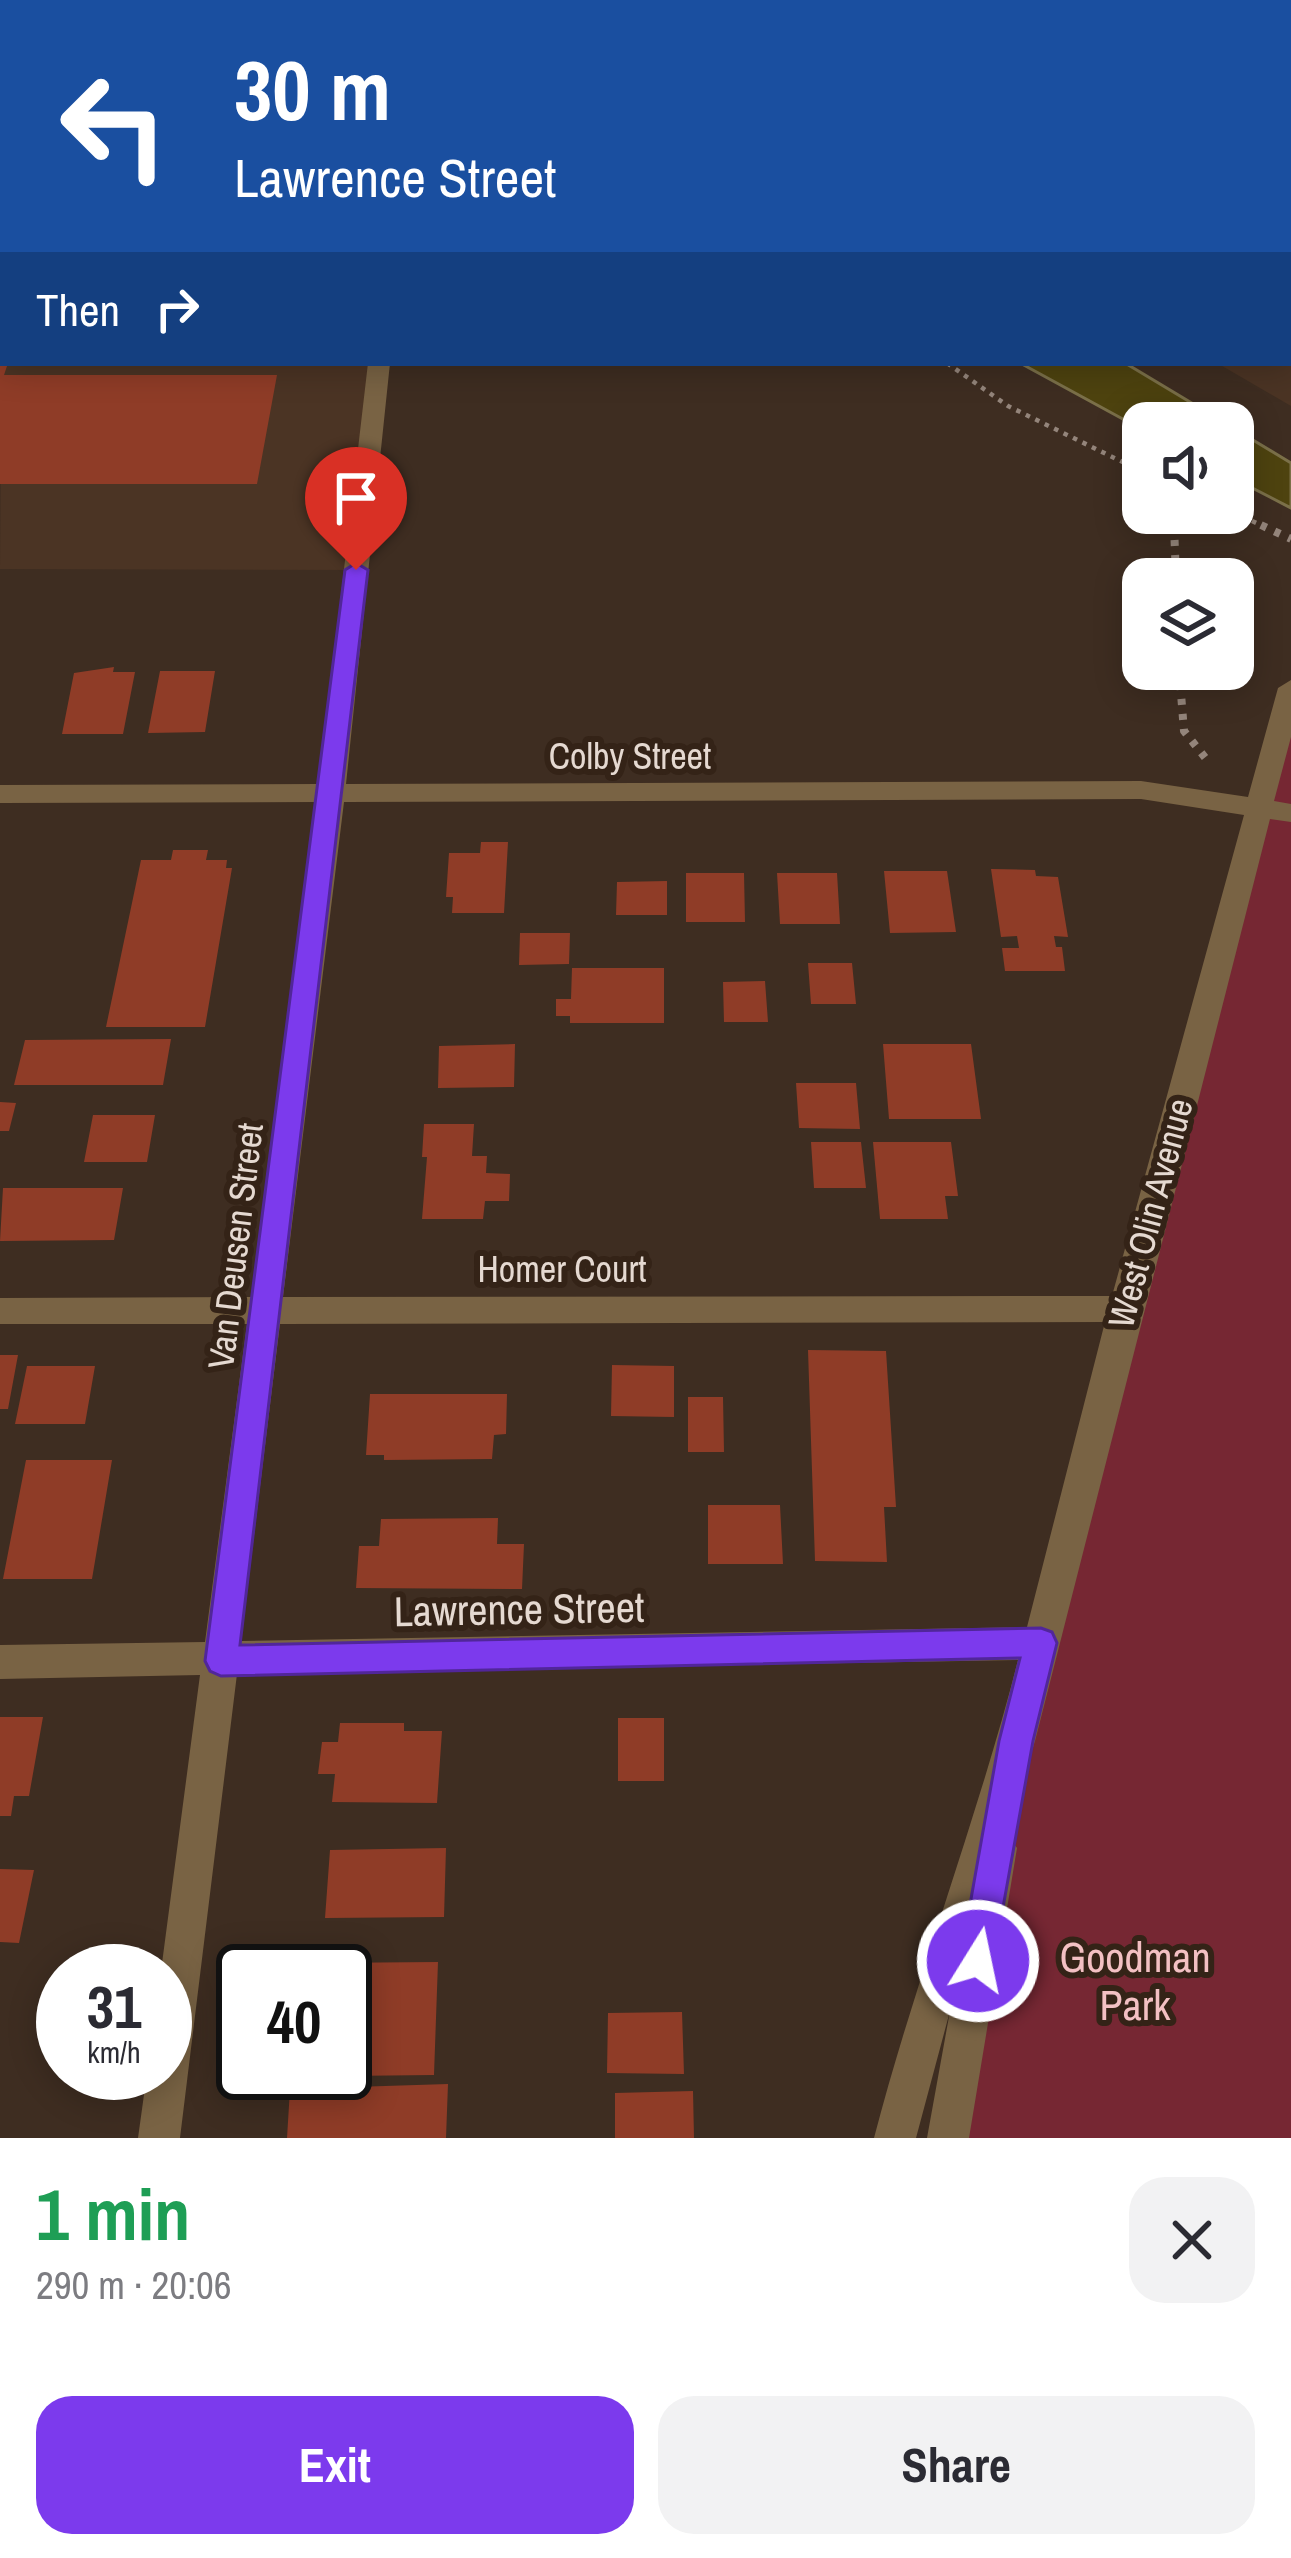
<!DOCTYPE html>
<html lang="en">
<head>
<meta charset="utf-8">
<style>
  :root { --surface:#fff; --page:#f2f2f3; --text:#2b2b33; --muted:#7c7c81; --accent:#7c3aed }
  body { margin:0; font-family:"Archivo Narrow",sans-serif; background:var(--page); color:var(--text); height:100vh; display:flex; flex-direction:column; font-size:45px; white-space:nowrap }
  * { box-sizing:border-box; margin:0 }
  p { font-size:39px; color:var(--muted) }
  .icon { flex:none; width:66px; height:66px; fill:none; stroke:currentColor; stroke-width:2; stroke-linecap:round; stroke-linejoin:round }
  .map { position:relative; height:2138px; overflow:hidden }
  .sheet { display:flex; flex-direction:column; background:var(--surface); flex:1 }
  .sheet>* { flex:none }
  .hud { position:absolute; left:0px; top:0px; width:1293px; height:366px; box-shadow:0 6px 30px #0003; background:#1a4fa0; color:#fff; overflow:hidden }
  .tools { position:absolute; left:1122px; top:402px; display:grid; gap:24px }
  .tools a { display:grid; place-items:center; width:132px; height:132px; border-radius:24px; background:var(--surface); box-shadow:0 6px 30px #0003; font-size:60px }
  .speed { position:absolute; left:36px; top:1944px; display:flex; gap:24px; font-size:60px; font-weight:700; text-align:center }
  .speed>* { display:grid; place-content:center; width:156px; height:156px; border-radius:50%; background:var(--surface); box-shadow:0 6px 30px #0003; line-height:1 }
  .speed small { font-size:30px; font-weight:400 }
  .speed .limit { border:6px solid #111; border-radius:18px; background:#fff; color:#111 }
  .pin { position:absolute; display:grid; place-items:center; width:102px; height:102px; color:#fff; margin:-123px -51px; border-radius:50% 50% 50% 0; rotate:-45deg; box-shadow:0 0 12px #0007 }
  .pin .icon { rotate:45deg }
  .me { position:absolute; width:132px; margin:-66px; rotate:10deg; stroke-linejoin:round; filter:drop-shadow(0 0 9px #0008) }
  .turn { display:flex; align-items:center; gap:42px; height:252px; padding:0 36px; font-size:54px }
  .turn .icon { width:156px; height:156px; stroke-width:2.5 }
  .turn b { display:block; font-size:84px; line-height:102px }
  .then { display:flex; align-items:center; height:114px; padding:0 36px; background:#0003; gap:24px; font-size:45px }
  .round { display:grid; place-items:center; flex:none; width:126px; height:126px; border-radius:36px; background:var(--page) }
  .overview { display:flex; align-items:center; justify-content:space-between; height:204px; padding:0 36px }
  h1 { font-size:72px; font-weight:700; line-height:90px; color:#1e9e55 }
  .primary-button { display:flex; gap:24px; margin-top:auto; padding:24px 36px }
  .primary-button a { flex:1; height:138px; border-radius:36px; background:var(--accent); color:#fff; font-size:48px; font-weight:700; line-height:138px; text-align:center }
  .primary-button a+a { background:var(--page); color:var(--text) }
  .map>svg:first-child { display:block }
  .built { fill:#4b3424 }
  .green { fill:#762733 }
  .water { fill:#4e430f; stroke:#7b7049; stroke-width:3 }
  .building { fill:#8f3c27 }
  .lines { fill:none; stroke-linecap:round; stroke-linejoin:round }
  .path-far1 { stroke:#94857b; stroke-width:4.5; stroke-dasharray:4.5 6; stroke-linecap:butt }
  .path { stroke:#94857b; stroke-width:8; stroke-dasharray:6 9; stroke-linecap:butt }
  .minor { fill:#796344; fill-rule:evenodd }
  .major { fill:#bf9350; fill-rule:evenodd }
  .rail { stroke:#c2b5ac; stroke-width:6 }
  .route { fill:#7c3aed; stroke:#51269a; stroke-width:3 }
  .labels { text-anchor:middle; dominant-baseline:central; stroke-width:12; stroke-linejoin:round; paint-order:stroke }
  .street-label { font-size:36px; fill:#e5d9d1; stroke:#342317 }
  .near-street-label { font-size:42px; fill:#e5d9d1; stroke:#342317 }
  .near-park-label { font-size:42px; fill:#f3c0c3; stroke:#342317 }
</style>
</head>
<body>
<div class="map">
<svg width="1291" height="2138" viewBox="0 0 1291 2138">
  <rect width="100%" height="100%" fill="#3e2d21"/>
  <path class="built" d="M 803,0 L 1291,0 L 1291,406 L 1217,363 L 1290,363 L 1290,3 Z
    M 3,149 L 3,363 L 379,363 L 356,570 L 0,569 Z"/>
  <path class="green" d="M 1291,688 L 1291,2138 L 948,2138 L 1016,1741 Z"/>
  <path class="water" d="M 1020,363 L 1125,363 L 1225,423 L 1143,423 L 1143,430 Z
    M 1233,428 L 1291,463 L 1291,508 L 1233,478 Z"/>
  <path class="building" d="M 0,363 L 8,363 L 4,375 L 277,375 L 257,484 L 0,484 Z
    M 114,667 L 113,672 L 135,672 L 123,734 L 62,734 L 74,673 Z
    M 160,671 L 215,671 L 205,732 L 148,733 Z
    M 481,842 L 508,842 L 504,913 L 452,913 L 453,897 L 446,897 L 449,853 L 480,853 Z
    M 173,850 L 208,850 L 206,860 L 227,860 L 226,868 L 232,868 L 205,1027 L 106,1027 L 141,860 L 171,860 Z
    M 991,869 L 1035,870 L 1036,876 L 1058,877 L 1068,937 L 1054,936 L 1056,947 L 1062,947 L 1065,971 L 1005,971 L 1002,948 L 1019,948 L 1017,936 L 1001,937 Z
    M 884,871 L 947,871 L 956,932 L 890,933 Z
    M 686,873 L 744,873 L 745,922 L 686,922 Z
    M 777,873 L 837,873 L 840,924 L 780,924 Z
    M 667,881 L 667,915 L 616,915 L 617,882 Z
    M 520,933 L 570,933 L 569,964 L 519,965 Z
    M 808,963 L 852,963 L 856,1004 L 811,1004 Z
    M 572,968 L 664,968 L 664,1023 L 570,1023 L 570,1016 L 556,1016 L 556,999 L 571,999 Z
    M 765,981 L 768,1022 L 724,1022 L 723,982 Z
    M 171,1039 L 163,1085 L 14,1085 L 25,1040 Z
    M 515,1044 L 514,1087 L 438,1088 L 439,1046 Z
    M 883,1044 L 971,1044 L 981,1119 L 889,1119 Z
    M 796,1083 L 856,1083 L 860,1129 L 799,1128 Z
    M 0,1102 L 16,1103 L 9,1131 L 0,1131 Z
    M 93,1115 L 155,1115 L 147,1162 L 84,1162 Z
    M 424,1124 L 474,1124 L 472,1156 L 487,1156 L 486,1173 L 510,1174 L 509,1201 L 485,1201 L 483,1219 L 422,1219 L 427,1157 L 422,1157 Z
    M 811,1142 L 861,1142 L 866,1188 L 814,1188 Z
    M 873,1142 L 951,1142 L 958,1196 L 945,1196 L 948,1219 L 880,1219 Z
    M 3,1188 L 123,1188 L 114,1240 L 0,1241 Z
    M 808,1350 L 886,1351 L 896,1507 L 884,1507 L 887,1562 L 815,1561 Z
    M 0,1355 L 18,1355 L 8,1409 L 0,1409 Z
    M 612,1365 L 674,1366 L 674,1417 L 611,1416 Z
    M 27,1366 L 95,1366 L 85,1424 L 15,1424 Z
    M 370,1394 L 507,1394 L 506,1434 L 494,1435 L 492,1459 L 384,1460 L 384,1455 L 366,1455 Z
    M 688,1397 L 723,1397 L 724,1452 L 688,1452 Z
    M 26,1460 L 112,1460 L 92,1579 L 3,1579 Z
    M 708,1505 L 780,1505 L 783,1564 L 708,1564 Z
    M 498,1518 L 497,1544 L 524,1544 L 522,1589 L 356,1588 L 359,1546 L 379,1546 L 381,1519 Z
    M 0,1717 L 43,1717 L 29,1796 L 14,1796 L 11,1816 L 0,1816 Z
    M 618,1718 L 664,1718 L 664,1781 L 618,1781 Z
    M 340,1723 L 404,1723 L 404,1731 L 442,1731 L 437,1803 L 332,1802 L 335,1774 L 318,1774 L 322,1742 L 338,1742 Z
    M 446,1848 L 444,1917 L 325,1918 L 330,1850 Z
    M 0,1869 L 34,1870 L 19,1943 L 0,1942 Z
    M 438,1962 L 434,2075 L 345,2076 L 345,1971 L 318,1971 L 318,1963 Z
    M 682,2012 L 684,2074 L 607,2073 L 608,2013 Z
    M 448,2084 L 446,2138 L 287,2138 L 290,2089 Z
    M 693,2091 L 694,2138 L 615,2138 L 615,2093 Z"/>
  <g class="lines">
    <path class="path-far1" d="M 463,3 L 472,0
      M 947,363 L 1008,406 L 1143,472
      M 1233,512 L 1267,528
      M 1174,513 L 1174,528"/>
    <path class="path" d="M 1174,525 L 1176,579
      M 1261,525 L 1291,539
      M 1179,669 L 1184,731 L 1207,760"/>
    <path class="minor" d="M 967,0 L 986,0 L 988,3 L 969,3 Z
      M 1291,41 L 1291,54 L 1290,55 L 1290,42 Z
      M 1291,118 L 1291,132 L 1290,132 L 1290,118 Z
      M 3,143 L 3,155 L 0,156 L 0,144 Z
      M 0,225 L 3,225 L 3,237 L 0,237 Z
      M 368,363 L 390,363 L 346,784 L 1141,781 L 1248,797 L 1278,688 L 1291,680 L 1291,737 L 1274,801 L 1291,804 L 1291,822 L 1270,819 L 1035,1741 L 1006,1833 L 1017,1848 L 969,2138 L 927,2138 L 950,2011 L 916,2138 L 874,2138 C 916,1977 977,1821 1018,1660 L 237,1674 L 180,2138 L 138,2138 L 147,2073 L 165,2073 L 165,1971 L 161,1971 L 200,1675 L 0,1679 L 0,1645 L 205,1642 L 247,1324 L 0,1324 L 0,1298 L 251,1297 L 317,802 L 0,803 L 0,785 L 319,784 ZM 1141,799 L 1244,815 L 1112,1296 L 283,1297 L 344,802 ZM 1105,1322 L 1027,1627 L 241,1641 L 280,1324 Z"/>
    <path class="major" d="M 3,9 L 3,21 L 0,22 L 0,10 Z"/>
    <path class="rail" d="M 274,3 L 285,0"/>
  </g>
  <path class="route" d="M 356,563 L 368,570 L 240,1645 L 1041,1628 L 1052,1632 L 1057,1643 L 1033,1741 L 991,1974 L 978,1979 L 965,1974 L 960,1961 L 999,1741 L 1020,1658 L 221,1676 L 210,1671 L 205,1661 L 345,570 Z"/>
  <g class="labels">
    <g class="street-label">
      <text x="630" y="756">Colby Street</text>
      <text transform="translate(1150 1213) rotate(-75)">West Olin Avenue</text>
      <text transform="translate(235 1246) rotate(-83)">Van Deusen Street</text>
      <text x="562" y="1269">Homer Court</text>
    </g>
    <g class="near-street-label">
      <text transform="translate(519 1609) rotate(-1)">Lawrence Street</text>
    </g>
    <g class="near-park-label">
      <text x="1135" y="1957">Goodman<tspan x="1135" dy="48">Park</tspan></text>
    </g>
  </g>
</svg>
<div class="tools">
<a><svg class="icon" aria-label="sound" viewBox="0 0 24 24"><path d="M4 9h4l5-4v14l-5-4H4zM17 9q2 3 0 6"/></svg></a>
<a><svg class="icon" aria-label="layers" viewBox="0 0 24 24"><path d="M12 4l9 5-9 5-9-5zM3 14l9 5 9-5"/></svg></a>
</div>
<div class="speed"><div>31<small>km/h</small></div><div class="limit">40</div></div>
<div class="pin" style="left:356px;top:570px;background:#d93025"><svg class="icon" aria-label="arrive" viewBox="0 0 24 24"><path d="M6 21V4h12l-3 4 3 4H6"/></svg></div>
<svg class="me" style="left:978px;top:1961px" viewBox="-20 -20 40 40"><circle r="17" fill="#7c3aed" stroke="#fff" stroke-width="3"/><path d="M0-11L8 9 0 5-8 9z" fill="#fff"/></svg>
<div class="hud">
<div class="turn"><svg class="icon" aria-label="left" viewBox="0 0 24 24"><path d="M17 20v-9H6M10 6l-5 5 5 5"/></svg><div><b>30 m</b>Lawrence Street</div></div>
<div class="then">Then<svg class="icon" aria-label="right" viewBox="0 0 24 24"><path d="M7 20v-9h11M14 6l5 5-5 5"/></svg></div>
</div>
</div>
<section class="sheet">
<div class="overview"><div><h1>1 min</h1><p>290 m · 20:06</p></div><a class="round"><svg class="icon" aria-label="close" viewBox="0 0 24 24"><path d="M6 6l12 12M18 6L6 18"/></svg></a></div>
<div class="primary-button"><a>Exit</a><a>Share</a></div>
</section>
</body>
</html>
